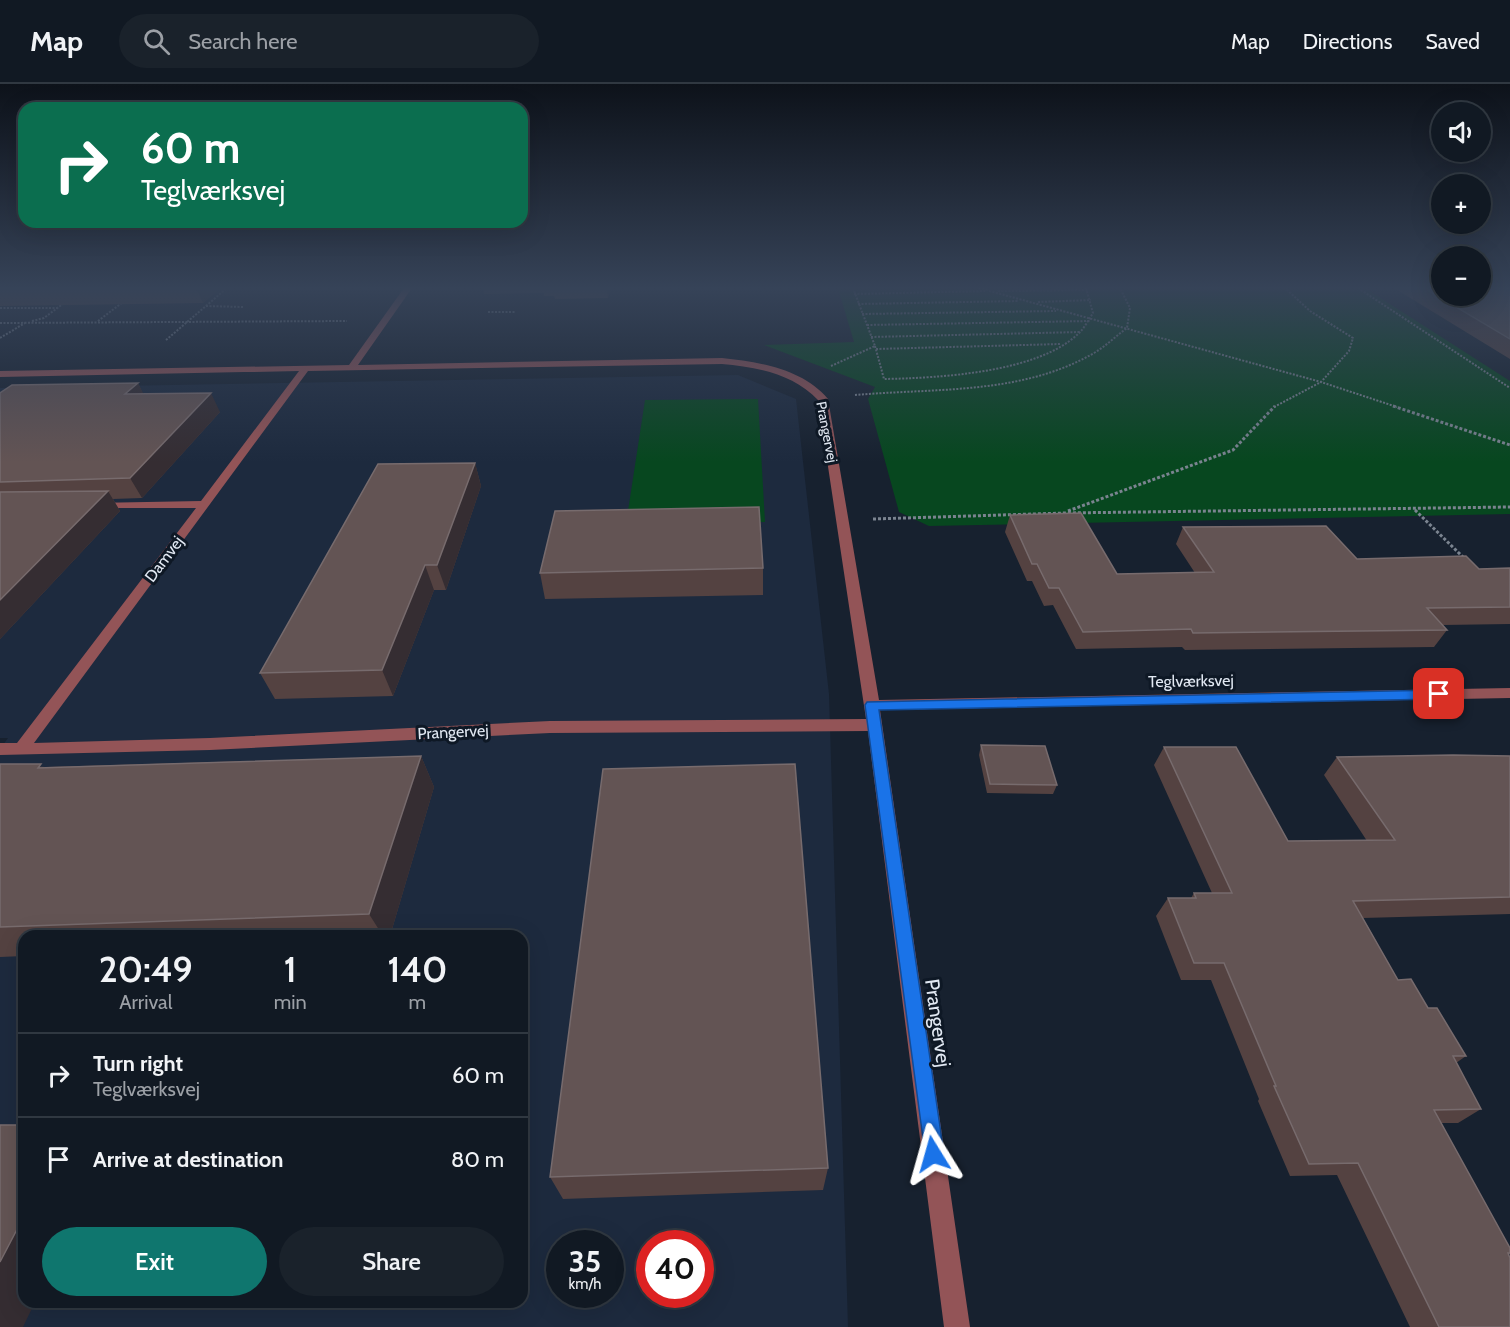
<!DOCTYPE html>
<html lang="en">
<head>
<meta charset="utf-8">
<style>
  :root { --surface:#111923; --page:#1a222b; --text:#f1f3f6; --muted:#9ca0a6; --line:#303841; --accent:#0f766e }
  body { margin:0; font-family:Cabin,sans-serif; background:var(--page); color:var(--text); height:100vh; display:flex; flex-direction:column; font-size:22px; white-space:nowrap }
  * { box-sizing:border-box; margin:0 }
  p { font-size:20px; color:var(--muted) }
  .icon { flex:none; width:33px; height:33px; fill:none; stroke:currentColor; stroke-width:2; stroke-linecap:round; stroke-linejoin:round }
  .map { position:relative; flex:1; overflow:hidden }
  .details { position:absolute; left:18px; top:846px; width:510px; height:378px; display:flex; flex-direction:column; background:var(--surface); border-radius:18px; box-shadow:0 6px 24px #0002,0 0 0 2px var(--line) }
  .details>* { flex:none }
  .guide { position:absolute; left:18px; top:18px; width:510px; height:126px; border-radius:18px; box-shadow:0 6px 24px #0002,0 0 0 2px var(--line); background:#0b6e4f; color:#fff; overflow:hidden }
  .buttons { position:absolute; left:1431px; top:18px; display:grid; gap:12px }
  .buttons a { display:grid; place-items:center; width:60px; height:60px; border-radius:50%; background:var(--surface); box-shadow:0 6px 24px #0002,0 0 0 2px var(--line); font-size:30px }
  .speed { position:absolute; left:546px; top:1146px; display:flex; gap:12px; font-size:30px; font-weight:700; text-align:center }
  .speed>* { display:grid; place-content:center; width:78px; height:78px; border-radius:50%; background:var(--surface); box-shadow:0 6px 24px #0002,0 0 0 2px var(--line); line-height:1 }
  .speed small { font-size:15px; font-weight:400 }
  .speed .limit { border:9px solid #d22; background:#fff; color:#111 }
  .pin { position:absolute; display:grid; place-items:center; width:51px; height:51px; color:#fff; margin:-26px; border-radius:12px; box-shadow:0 3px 9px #0006 }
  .me { position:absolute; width:66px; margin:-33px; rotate:352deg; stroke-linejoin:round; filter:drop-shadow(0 0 4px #0008) }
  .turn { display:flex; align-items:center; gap:21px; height:126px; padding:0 24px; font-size:27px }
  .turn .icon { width:78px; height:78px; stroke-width:2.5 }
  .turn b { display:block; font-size:42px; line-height:51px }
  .eta { display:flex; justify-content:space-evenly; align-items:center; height:102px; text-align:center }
  .eta b { font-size:36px; font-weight:600; line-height:42px }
  .button { display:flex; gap:12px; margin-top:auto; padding:12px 24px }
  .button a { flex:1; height:69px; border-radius:36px; background:var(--accent); color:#fff; font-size:24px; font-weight:600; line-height:69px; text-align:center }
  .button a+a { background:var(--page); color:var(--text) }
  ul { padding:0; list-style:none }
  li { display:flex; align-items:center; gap:18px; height:84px; padding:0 24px; border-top:2px solid var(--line) }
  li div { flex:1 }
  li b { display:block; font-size:22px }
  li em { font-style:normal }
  header { display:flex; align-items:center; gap:36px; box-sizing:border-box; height:84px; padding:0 30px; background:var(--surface); border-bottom:2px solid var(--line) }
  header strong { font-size:28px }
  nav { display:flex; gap:33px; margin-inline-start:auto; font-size:21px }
  .search { width:420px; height:54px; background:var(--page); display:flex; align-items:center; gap:15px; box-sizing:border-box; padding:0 21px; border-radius:33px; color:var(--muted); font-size:22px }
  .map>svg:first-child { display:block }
  .built { fill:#1d2a3e; fill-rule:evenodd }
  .green { fill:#07471f }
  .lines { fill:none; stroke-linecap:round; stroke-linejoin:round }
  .path-far1 { stroke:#7b8490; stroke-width:2; stroke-dasharray:2 1.5; stroke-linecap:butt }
  .path { stroke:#7b8490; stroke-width:3; stroke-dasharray:3 2; stroke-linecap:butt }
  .minor { fill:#935457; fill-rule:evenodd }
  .wall { fill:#544241 }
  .shaded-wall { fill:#352d32 }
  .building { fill:#635454; stroke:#776b6d; stroke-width:1.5 }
  .route { fill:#1a73e8; stroke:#114b97; stroke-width:1.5 }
  .labels { text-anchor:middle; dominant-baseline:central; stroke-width:6; stroke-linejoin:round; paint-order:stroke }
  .far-street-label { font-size:14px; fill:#e2e9f3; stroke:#0e1825 }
  .street-label { font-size:16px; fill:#e2e9f3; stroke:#0e1825 }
  .near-street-label { font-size:20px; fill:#e2e9f3; stroke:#0e1825 }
</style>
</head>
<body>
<header>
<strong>Map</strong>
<div class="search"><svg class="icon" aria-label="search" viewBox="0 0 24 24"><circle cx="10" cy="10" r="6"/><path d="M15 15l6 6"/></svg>Search here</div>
<nav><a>Map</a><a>Directions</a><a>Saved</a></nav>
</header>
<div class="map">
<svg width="1510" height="1243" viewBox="0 0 1510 1243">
  <rect width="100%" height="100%" fill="#17212f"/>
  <path class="built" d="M 738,291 L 796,315 L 829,610 L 848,1243 L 0,1243 L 0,665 L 8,654 L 0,654 L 0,304 ZM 24,852 L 522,852 L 522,1218 L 24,1218 ZM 560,1160 L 610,1160 L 610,1210 L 560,1210 ZM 650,1160 L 700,1160 L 700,1210 L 650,1210 Z"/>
  <path class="green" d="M 838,204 L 1365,204 L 1510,297 L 1510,430 L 929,442 L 899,428 L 868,315 L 875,303 L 764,261 L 854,258 Z
    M 758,315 L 765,438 L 626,440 L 645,316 Z"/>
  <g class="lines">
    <path class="path-far1" d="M 979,204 L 1321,298 L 1397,323
      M 1358,204 L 1510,304
      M 998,207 L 1087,206
      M 854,210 L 985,207
      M 1038,218 L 1091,216
      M 858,220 L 1019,217
      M 206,222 L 244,223
      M 0,224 L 57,224
      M 488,228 L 515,228
      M 862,230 L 1056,227
      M 32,237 L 44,234 L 64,219
      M 98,237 L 123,218
      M 0,239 L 347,237
      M 867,241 L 1090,237
      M 871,253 L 1080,248
      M 0,254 L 25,239
      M 166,256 L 227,204
      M 875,262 L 884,295 C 938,294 1040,289 1080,248 C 1085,243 1089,235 1093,229 L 1086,204
      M 876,265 L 1061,260
      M 831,282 L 875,262 L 853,204
      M 855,311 C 935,304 1022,311 1094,269 C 1106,262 1116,252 1127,244 L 1130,224 L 1120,204
      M 1274,323 L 1321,298 L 1349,267 L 1353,254 L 1310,227 L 1285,204"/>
    <path class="path" d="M 1393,322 L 1510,361
      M 1415,426 L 1465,475
      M 1068,427 L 1233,366 L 1275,322
      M 873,435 L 1065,429 L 1510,423"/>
    <path class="minor" d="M 404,204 L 412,204 L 358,281 L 722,274 C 759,278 803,285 828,315 L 879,616 L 1510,604 L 1510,614 L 880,626 L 970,1243 L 944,1243 L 868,647 L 550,649 L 210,666 L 0,671 L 0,659 L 17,659 L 196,424 L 96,424 L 90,421 L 92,419 L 201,417 L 299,287 L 0,293 L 0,287 L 349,281 ZM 722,280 C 757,283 793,290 818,316 L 866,635 L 550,637 L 210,654 L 34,659 L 308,287 Z"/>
  </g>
  <path class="wall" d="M 0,204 L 221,204 L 203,219 L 0,222 Z
    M 483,204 L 610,204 L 608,214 L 555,215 L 554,212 L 544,212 L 544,209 L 484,210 Z
    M 1394,204 L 1510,204 L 1510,275 Z
    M 138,299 L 143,310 L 220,328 L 142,414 L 113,415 L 120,427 L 0,555 L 0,309 Z
    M 475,379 L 481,402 L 446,506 L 434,506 L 393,612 L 275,615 L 260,589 Z
    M 1010,431 L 1117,490 L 1195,489 L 1176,460 L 1183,443 L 1357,475 L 1479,485 L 1510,484 L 1510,540 L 1443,541 L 1447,546 L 1434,563 L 1185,566 L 1182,563 L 1076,565 L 1053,521 L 1044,522 L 1032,497 L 1027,497 L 1005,448 Z
    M 763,484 L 763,511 L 545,515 L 540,489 Z
    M 981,661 L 1057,701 L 1053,710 L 987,709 L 979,671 Z
    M 1164,663 L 1288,757 L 1367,757 L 1324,691 L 1337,673 L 1510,672 L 1510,830 L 1363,834 L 1398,896 L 1428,924 L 1466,972 L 1456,979 L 1481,1025 L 1458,1039 L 1441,1039 L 1510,1164 L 1510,1170 L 1508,1171 L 1510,1243 L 1410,1243 L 1337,1091 L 1290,1092 L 1258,1017 L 1259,1015 L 1211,896 L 1181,896 L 1156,832 L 1168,814 L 1191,814 L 1194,809 L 1212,809 L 1154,681 Z
    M 421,672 L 434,703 L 390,852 L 24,852 L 24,872 L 0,873 L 0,680 L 45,683 Z
    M 828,1084 L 823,1106 L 563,1115 L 550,1093 Z"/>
  <path class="shaded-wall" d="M 196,204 L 221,204 L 203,219 Z
    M 606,204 L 610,204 L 608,214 Z
    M 138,299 L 147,317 L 125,310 Z
    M 211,309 L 220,328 L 142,414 L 130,394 Z
    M 475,379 L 481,402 L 446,506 L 437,481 Z
    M 108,407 L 120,427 L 0,555 L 0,516 Z
    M 425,481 L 434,506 L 393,612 L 382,586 Z
    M 421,672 L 434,703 L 390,852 L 383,852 L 369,830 Z
    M 24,1132 L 24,1218 L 35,1218 L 23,1243 L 0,1243 L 0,1178 Z"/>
  <path class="building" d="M 1424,204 L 1442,204 L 1442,212 L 1480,212 L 1480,204 L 1510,204 L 1510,255 Z
    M 138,299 L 125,310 L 211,309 L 130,394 L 0,398 L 0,309 L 12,301 Z
    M 475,379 L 437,481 L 425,481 L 382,586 L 260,589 L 378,380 Z
    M 108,407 L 0,516 L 0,408 Z
    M 759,423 L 763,484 L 540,489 L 555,427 Z
    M 1081,429 L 1117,490 L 1214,488 L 1183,443 L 1326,442 L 1357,475 L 1466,472 L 1479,485 L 1510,484 L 1510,523 L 1427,524 L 1447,546 L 1193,549 L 1191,545 L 1083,548 L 1059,504 L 1049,504 L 1037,480 L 1032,480 L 1010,431 Z
    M 981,661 L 1045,662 L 1057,701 L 990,700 Z
    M 1164,663 L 1236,663 L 1288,757 L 1395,756 L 1337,673 L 1453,671 L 1510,672 L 1510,813 L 1353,817 L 1398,896 L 1411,895 L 1428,924 L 1437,924 L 1466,972 L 1453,972 L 1481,1025 L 1434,1026 L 1510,1164 L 1510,1169 L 1508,1169 L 1510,1174 L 1510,1243 L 1439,1243 L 1358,1079 L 1309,1080 L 1274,1002 L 1276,1002 L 1224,879 L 1194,879 L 1168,814 L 1196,814 L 1194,809 L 1232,809 Z
    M 421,672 L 369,830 L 0,843 L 0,680 L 41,680 L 38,684 Z
    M 795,680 L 828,1084 L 550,1093 L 603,685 Z
    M 0,1041 L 24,1041 L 24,1132 L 0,1178 Z"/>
  <linearGradient id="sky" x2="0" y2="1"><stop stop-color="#0d121a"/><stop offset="0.54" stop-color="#364358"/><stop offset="1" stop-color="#364358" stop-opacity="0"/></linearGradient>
  <rect width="1510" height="378" fill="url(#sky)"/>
  <path class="route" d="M 1439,606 L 1446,610 L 1439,615 L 879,626 L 944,1070 L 941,1077 L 933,1080 L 926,1077 L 865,621 L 867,618 Z"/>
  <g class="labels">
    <g class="far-street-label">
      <text transform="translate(827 348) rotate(79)">Prangervej</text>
    </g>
    <g class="street-label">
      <text transform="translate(164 475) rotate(-53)">Damvej</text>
      <text transform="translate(1191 597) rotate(-1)">Teglværksvej</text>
      <text transform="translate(453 648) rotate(-3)">Prangervej</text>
    </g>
    <g class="near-street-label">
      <text transform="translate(938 939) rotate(82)">Prangervej</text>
    </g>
  </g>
</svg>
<div class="buttons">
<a><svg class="icon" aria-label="sound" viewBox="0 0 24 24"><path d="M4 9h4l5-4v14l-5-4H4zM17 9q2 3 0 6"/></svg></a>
<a>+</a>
<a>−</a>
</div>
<div class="speed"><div>35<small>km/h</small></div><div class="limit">40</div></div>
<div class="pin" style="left:1439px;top:610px;background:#d93025"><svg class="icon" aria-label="arrive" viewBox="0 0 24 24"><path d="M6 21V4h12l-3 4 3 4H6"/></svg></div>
<svg class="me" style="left:933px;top:1070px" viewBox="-20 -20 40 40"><path d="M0-17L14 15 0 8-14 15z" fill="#1a73e8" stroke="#fff" stroke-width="4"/></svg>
<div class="guide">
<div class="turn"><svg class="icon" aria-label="right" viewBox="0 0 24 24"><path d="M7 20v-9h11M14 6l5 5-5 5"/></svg><div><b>60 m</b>Teglværksvej</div></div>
</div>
<section class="details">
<div class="eta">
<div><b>20:49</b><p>Arrival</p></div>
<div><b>1</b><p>min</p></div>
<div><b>140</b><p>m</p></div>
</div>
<ul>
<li><svg class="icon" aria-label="right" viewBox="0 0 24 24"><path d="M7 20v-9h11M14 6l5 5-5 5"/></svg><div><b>Turn right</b><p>Teglværksvej</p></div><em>60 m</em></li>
<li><svg class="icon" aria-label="arrive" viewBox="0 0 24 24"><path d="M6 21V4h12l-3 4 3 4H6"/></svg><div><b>Arrive at destination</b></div><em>80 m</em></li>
</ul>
<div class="button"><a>Exit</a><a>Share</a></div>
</section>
</div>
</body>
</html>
